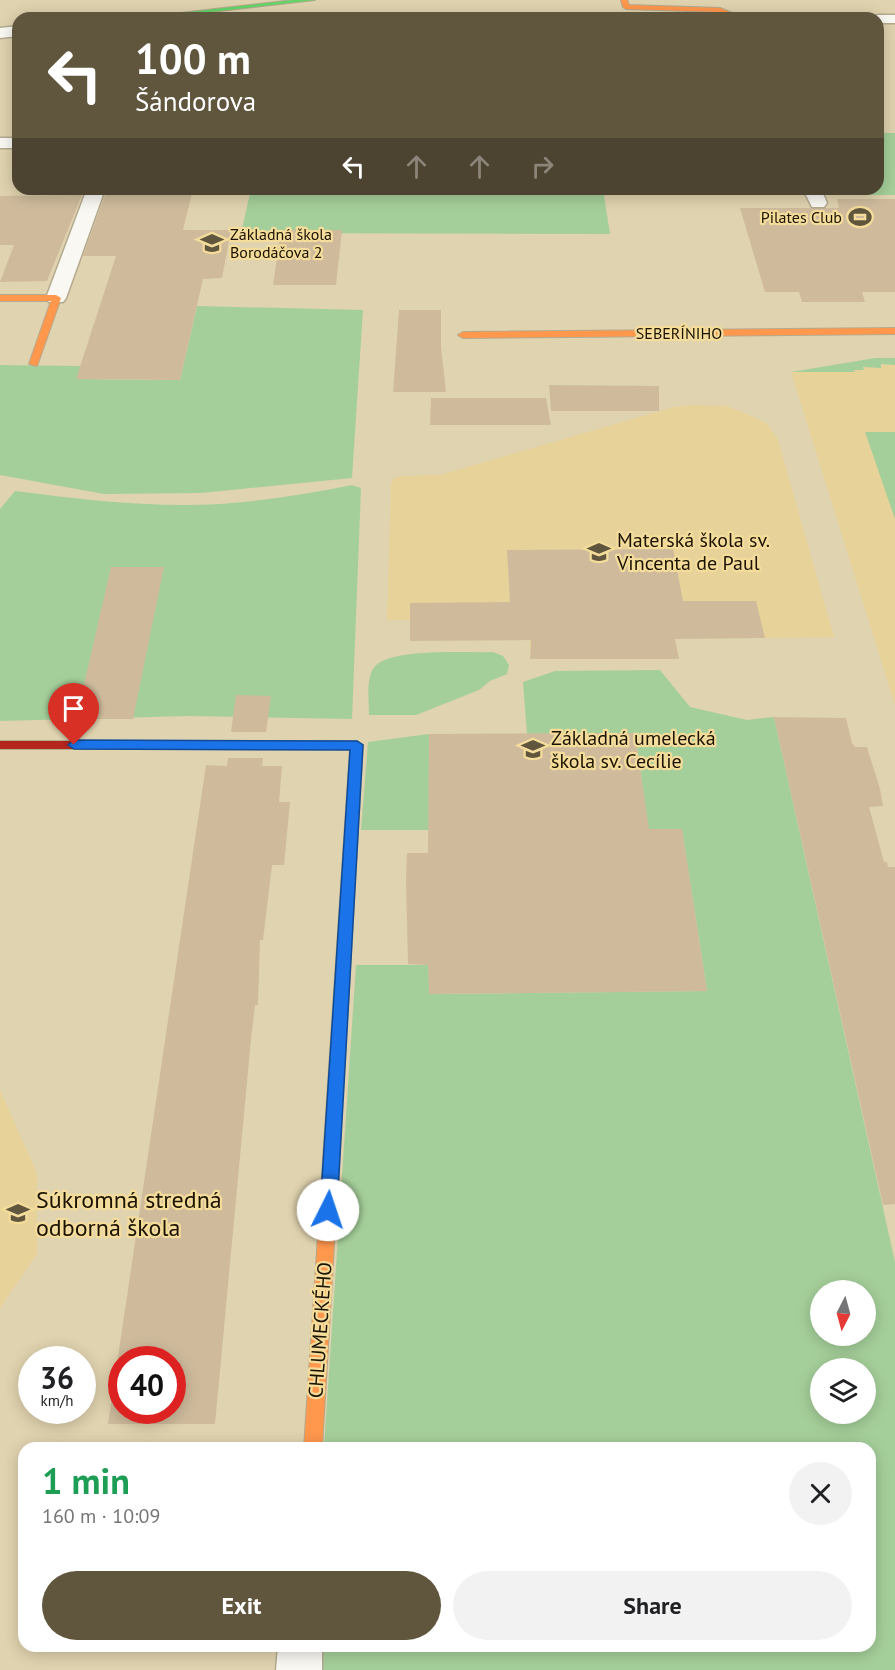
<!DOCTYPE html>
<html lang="en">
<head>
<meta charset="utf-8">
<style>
  :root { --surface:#fff; --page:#f2f2f2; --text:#202124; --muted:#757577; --accent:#60563d }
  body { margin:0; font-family:"PT Sans",sans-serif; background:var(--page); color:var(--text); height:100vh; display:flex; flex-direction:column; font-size:22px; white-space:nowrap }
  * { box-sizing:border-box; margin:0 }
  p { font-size:20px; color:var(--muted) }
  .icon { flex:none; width:33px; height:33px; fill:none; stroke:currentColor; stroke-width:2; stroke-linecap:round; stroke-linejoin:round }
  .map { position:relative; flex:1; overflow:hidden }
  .drawer { position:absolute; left:18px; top:1442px; width:858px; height:210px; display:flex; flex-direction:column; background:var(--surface); border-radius:18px; box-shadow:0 3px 15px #0003 }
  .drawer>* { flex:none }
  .banner { position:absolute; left:12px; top:12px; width:872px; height:183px; border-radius:18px; box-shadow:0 3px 15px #0003; background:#60563d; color:#fff; overflow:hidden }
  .needle { width:39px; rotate:186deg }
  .tools { position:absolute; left:810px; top:1280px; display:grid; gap:12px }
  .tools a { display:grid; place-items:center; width:66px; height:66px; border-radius:50%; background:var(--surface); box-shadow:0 3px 15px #0003; font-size:30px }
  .speed { position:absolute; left:18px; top:1346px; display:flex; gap:12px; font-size:30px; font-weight:700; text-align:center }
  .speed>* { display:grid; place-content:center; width:78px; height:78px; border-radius:50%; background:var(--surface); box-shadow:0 3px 15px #0003; line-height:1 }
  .speed small { font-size:15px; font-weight:400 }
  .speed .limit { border:9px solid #d22; background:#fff; color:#111 }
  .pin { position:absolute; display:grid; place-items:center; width:51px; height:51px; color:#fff; margin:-62px -26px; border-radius:50% 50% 50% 0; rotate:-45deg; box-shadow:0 0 6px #0007 }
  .pin .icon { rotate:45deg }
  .me { position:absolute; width:66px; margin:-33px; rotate:4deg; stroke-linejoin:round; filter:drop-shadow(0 0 4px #0008) }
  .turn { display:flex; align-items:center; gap:21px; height:126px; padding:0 24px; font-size:27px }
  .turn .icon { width:78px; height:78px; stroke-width:2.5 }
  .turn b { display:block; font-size:42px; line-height:51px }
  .lanes { display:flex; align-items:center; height:57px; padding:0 24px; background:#0003; justify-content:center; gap:30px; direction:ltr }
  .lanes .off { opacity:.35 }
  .round { display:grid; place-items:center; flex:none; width:63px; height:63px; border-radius:32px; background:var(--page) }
  .summary { display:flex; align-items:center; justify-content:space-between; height:102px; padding:0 24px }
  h1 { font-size:36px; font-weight:700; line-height:45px; color:#1e9e55 }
  .primary-button { display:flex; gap:12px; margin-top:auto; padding:12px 24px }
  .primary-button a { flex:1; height:69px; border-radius:36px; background:var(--accent); color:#fff; font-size:24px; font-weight:700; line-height:69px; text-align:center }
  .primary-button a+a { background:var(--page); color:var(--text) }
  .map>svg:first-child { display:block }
  .built { fill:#e7d29a }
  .green { fill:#a5cf9a; fill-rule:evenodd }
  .building { fill:#cfbb9c; fill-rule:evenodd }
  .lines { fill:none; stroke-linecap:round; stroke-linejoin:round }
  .street-casing { stroke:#b4aa8e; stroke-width:3 }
  .fast-casing { stroke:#b4aa8e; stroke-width:2 }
  .slow-casing { stroke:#b4aa8e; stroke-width:2 }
  .jam-casing { stroke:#b4aa8e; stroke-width:2 }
  .street { fill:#faf8f3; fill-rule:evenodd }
  .fast { fill:#63d668; fill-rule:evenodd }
  .slow { fill:#ff974d; fill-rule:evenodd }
  .jam { fill:#b3261e; fill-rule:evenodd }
  .route { fill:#1a73e8; stroke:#114b97; stroke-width:1.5 }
  .labels { text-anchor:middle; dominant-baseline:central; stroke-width:4.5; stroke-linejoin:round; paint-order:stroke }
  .far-poi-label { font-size:16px; fill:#1b1200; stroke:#f4dc9b; text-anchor:end }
  .far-street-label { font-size:16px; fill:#1b1200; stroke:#f4dc9b }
  .poi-label { font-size:20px; fill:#1b1200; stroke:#f4dc9b; text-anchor:start }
  .street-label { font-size:20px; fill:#1b1200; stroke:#f4dc9b }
  .near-poi-label { font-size:24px; fill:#1b1200; stroke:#f4dc9b; text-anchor:start }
</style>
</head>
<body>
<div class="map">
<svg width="895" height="1670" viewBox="0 0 895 1670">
  <rect width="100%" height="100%" fill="#e0d3af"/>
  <path class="built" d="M 880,364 L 895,365 L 895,705 L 791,372 L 854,372 L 854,369 L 863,367 L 881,367 Z
    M 692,405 L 726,406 L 740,411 L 766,423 L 773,432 L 778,440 L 834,637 L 675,639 L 679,659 L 530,659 L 530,640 L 410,641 L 410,620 L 387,620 L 391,484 L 393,479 L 401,476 L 440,475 L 674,407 Z
    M 0,1090 L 37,1173 L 37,1254 L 0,1308 Z"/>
  <path class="green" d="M 878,133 L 895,133 L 895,195 L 843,195 L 840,189 L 878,189 Z
    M 251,189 L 603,189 L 610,234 L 241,233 Z
    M 197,306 L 363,310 L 352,478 L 201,493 L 104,494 L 0,475 L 0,365 L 81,366 L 77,379 L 180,380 Z
    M 875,358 L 895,358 L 895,365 L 881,364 L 881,368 L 863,367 L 864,370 L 854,370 L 855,372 L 791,372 Z
    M 865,432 L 895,432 L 895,519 Z
    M 352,485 L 361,488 L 352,719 L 190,716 L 0,721 L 0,509 L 15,491 C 71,498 127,505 184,505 C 240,505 297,496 352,485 Z
    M 493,652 L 503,656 L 509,665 L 507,674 L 490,681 L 479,690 L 416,715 L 369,715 C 369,701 366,681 373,669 C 385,647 467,653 493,652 Z
    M 660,670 L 690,707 L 747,720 L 774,717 L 895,1262 L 895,1670 L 312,1670 L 314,1646 L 870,1646 L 870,1448 L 324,1447 L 356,965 L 428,965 L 430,994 L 707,991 L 682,830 L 361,830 L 368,742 L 429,734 L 429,781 L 642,780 L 635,733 L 527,734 L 523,682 L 555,671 ZM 820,1290 L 866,1290 L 866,1335 L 820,1335 ZM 820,1368 L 866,1368 L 866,1413 L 820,1413 Z"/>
  <path class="building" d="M 136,189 L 193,189 L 183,230 L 231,230 L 222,278 L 203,279 L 180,380 L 76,379 L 116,256 L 83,256 L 105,195 L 134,195 Z
    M 82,195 L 47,281 L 0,282 L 14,245 L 0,245 L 0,196 Z
    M 837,199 L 895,199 L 895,292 L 862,292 L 865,302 L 802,302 L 799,292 L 765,292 L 740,208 L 839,208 Z
    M 281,230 L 342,230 L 336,285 L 273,285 Z
    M 399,310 L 441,310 L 441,347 L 446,392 L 393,392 Z
    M 549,385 L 659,386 L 659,411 L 551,411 Z
    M 431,398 L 546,398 L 551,425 L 430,425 Z
    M 673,549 L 683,601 L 756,601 L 765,638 L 675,639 L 679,659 L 530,659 L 531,640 L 410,641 L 410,603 L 510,602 L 507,550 Z
    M 111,567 L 164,567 L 133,719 L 76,719 Z
    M 236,695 L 271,696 L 266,732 L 231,732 Z
    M 774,717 L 846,718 L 852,743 L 855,747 L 867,747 L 880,789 L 883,806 L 869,807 L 884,862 L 887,862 L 888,867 L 895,867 L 895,1204 L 883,1205 Z
    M 635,733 L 649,829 L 682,829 L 707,991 L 429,994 L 428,965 L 408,964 L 406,880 L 407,853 L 428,853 L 429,734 Z
    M 228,758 L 263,758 L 262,766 L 282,766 L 279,802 L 290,802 L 284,865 L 272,865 L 263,940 L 260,940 L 258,1005 L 255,1005 L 251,1039 L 215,1424 L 108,1424 L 206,765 L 227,766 ZM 122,1359 L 172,1359 L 172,1410 L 122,1410 Z"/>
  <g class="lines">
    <g class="street-casing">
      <path id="street" d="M 878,15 L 895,15 L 895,23 L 878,23 L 878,18 L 871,18 Z
        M 18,26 L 18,36 L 0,38 L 0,28 Z
        M 0,138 L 18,138 L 18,148 L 0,148 Z
        M 87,189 L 105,189 L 66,298 L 63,302 L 49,302 L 46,298 Z
        M 803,189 L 821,189 L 827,203 L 824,207 L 812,207 Z
        M 278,1646 L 322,1646 L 322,1670 L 276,1670 Z"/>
    </g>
    <g class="fast-casing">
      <path id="fast" d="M 293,0 L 315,0 L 160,18 L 138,18 Z
        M 315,741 L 357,741 L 363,745 L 339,1160 L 337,1165 L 331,1167 L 325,1165 L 323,1160 L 350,749 L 310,748 L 309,745 Z"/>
    </g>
    <g class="slow-casing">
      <path id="slow" d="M 621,0 L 627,0 L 629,5 L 720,8 L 744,18 L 735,18 L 719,12 L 626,9 L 623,7 Z
        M 0,295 L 56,295 L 61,298 L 37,366 L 29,364 L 51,301 L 0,301 Z
        M 895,328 L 895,334 L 463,338 L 458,335 L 463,332 Z
        M 331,1153 L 337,1155 L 339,1160 L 322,1448 L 304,1448 L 323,1160 L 325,1155 Z"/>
    </g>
    <g class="jam-casing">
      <path id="jam" d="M 0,741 L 315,741 L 321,745 L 315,749 L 0,749 Z"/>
    </g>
    <use href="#street" class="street"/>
    <use href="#fast" class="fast"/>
    <use href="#slow" class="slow"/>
    <use href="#jam" class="jam"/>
  </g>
  <path class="route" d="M 74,740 L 357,741 L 363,745 L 337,1210 L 334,1215 L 328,1217 L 322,1215 L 320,1210 L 350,750 L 74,749 L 68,745 Z"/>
  <defs>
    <g id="stadium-bare" transform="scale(1.8)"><path d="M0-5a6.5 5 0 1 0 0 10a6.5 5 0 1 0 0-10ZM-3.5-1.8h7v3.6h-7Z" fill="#60563d" stroke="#f4dc9b" stroke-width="2.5" paint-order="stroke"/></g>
    <g id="school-bare" transform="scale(1.8)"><path d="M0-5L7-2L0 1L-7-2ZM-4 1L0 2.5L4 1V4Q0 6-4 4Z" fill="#60563d" stroke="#f4dc9b" stroke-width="2.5" paint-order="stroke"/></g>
  </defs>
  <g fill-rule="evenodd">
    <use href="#stadium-bare" x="860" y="217"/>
    <use href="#school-bare" x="212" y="243"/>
    <use href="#school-bare" x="599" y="552"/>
    <use href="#school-bare" x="533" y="749"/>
    <use href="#school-bare" x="18" y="1213"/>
  </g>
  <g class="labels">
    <g class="far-poi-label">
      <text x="842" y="217">Pilates Club</text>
      <text x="230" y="234" text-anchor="start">Základná škola<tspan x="230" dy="18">Borodáčova 2</tspan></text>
    </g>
    <g class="far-street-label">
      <text x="679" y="333">SEBERÍNIHO</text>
    </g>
    <g class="poi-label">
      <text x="617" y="540">Materská škola sv.<tspan x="617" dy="23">Vincenta de Paul</tspan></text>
      <text x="551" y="738">Základná umelecká<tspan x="551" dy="23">škola sv. Cecílie</tspan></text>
    </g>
    <g class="street-label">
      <text transform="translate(320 1330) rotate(-86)">CHLUMECKÉHO</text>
    </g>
    <g class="near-poi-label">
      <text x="36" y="1199">Súkromná stredná<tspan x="36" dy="28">odborná škola</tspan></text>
    </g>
  </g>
</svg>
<div class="tools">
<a><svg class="needle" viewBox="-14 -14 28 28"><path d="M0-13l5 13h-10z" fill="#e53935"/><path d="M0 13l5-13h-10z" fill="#757577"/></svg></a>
<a><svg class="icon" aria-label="layers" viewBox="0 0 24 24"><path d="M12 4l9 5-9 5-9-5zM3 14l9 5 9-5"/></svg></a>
</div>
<div class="speed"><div>36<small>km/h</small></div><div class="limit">40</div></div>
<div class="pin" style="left:74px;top:745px;background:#d93025"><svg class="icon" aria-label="arrive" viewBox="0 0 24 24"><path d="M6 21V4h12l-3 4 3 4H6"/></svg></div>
<svg class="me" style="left:328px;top:1210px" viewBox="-20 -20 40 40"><circle r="19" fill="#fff"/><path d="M0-13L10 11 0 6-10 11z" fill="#1a73e8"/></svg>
<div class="banner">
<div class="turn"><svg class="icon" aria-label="left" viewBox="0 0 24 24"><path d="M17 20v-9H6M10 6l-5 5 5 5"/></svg><div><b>100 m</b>Šándorova</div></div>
<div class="lanes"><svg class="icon" aria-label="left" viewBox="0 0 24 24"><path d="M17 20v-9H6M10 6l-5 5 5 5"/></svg><svg class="icon off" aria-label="ahead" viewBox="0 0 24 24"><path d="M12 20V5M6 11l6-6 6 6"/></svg><svg class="icon off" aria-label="ahead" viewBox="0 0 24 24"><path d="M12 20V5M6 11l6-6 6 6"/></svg><svg class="icon off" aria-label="right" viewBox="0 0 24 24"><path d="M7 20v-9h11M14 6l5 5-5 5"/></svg></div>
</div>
<section class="drawer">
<div class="summary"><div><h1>1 min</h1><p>160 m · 10:09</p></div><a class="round"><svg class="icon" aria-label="close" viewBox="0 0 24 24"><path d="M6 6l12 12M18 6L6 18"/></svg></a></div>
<div class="primary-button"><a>Exit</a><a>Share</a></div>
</section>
</div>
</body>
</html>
